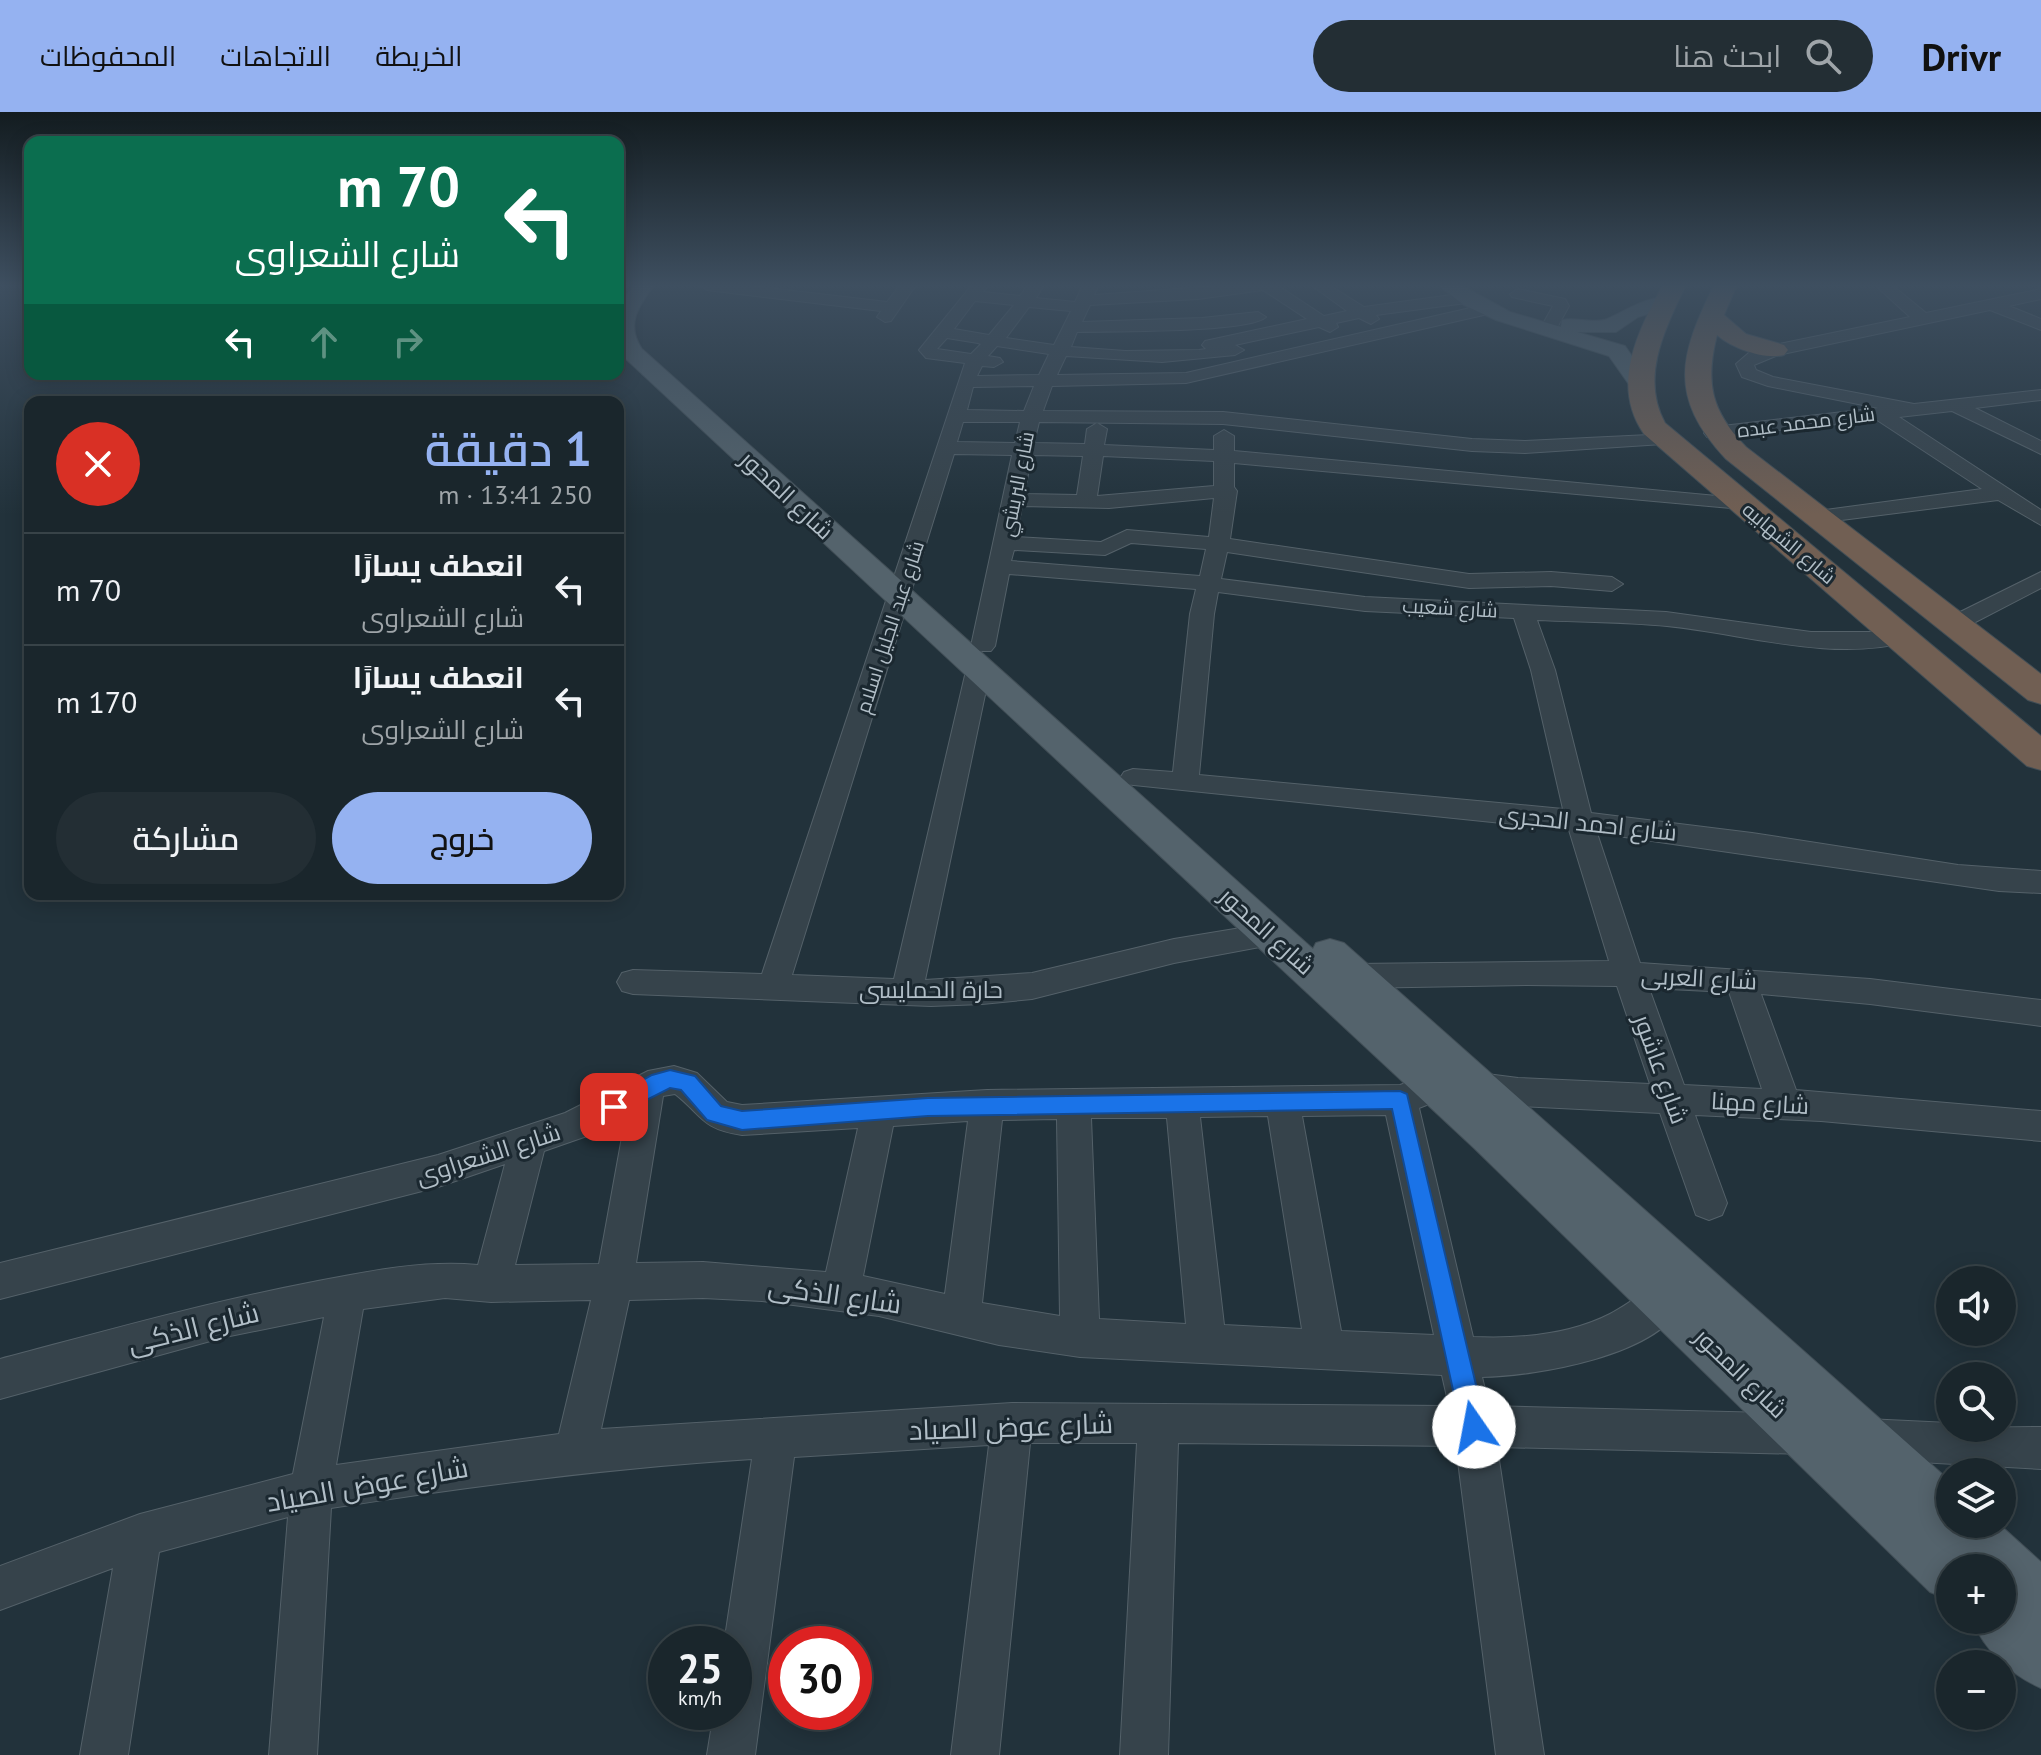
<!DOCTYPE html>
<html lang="ar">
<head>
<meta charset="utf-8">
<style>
  :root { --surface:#1a262c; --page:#232e34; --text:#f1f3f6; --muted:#9fa5a9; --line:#384348; --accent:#95b2f1 }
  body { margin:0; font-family:"PT Sans",Cairo,sans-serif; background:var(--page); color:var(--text); direction:rtl; height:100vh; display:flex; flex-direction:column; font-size:30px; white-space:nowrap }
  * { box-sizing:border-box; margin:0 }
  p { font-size:26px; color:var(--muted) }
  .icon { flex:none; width:44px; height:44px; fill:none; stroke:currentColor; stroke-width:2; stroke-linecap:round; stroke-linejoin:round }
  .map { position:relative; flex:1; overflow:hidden; direction:ltr }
  .side { position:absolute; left:24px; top:284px; width:600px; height:504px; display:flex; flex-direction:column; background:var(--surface); border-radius:16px; box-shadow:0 4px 20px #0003,0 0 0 2px var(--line); direction:rtl }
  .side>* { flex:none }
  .hud { position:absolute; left:24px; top:24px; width:600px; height:244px; border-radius:16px; box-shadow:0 4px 20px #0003,0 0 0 2px var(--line); direction:rtl; background:#0b6e4f; color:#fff; overflow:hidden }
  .buttons { position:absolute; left:1936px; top:1154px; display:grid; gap:16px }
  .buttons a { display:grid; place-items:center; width:80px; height:80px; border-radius:50%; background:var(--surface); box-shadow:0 4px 20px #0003,0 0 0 2px var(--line); font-size:40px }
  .speed { position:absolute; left:648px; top:1514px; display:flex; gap:16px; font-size:40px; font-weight:700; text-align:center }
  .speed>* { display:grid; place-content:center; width:104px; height:104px; border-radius:50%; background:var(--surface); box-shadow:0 4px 20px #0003,0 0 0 2px var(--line); line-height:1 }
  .speed small { font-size:20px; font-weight:400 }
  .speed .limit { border:12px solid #d22; background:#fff; color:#111 }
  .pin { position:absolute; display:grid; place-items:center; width:68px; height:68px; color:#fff; margin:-34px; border-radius:16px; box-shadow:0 4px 12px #0006 }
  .me { position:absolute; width:88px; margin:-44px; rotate:348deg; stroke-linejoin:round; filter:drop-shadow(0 0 6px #0008) }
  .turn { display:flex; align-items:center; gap:28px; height:168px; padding:0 32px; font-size:36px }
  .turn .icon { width:104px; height:104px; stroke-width:2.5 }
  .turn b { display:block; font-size:56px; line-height:68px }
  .lanes { display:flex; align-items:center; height:76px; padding:0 32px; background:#0003; justify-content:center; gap:40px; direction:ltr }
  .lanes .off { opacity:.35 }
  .round { display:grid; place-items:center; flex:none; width:84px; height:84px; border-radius:42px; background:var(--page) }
  .summary { display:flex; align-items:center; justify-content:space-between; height:136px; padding:0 32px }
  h1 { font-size:48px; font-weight:600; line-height:60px; color:var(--accent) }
  .action { display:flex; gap:16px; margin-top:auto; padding:16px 32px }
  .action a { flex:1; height:92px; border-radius:48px; background:var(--accent); color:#111; font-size:32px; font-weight:600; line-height:92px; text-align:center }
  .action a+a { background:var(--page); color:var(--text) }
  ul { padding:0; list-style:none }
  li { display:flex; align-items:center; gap:24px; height:112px; padding:0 32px; border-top:2px solid var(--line) }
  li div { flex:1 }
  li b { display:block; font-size:30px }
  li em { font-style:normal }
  header { display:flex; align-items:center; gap:48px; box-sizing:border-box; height:112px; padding:0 40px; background:var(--accent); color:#111 }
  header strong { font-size:38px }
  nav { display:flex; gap:44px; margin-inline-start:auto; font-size:28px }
  .search { width:560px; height:72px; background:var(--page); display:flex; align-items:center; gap:20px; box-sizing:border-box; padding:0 28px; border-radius:44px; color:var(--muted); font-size:30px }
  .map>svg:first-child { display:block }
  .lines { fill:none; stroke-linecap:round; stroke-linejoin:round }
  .minor-casing { stroke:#546169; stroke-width:2 }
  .major-casing { stroke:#424f57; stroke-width:2 }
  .highway-casing { stroke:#414e56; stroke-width:2 }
  .minor { fill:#36434b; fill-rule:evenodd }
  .major { fill:#54636c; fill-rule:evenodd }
  .highway { fill:#715f53; fill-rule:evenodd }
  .route { fill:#1a73e8; stroke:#114b97; stroke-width:2 }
  .labels { text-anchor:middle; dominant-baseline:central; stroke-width:6; stroke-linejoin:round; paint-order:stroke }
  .far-street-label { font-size:20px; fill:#b1bec7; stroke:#1b2830 }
  .street-label { font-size:24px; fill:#b1bec7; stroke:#1b2830 }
  .near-street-label { font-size:28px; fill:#b1bec7; stroke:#1b2830 }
</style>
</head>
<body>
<header>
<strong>Drivr</strong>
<div class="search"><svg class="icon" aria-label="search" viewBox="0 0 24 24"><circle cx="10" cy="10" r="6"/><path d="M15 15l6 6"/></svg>ابحث هنا</div>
<nav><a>الخريطة</a><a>الاتجاهات</a><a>المحفوظات</a></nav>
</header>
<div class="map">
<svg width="2041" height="1643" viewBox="0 0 2041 1643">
  <rect width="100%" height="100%" fill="#22323b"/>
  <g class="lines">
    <g class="minor-casing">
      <path id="minor" d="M 699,173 L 742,173 L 887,190 L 900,173 L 916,173 L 891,209 L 885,210 L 877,205 L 881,199 L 707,178 Z
        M 972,173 L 988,173 L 983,180 L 1020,184 L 1028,173 L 1044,173 L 1036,186 L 1075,190 L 1083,173 L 1099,173 L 1094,183 L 1232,173 L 1277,173 L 1324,204 L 1347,199 L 1311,173 L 1329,173 L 1364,195 L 1466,181 L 1474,186 L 1466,191 L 1376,203 L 1379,207 L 1371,212 L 1359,206 L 1336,211 L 1338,215 L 1330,220 L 1319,215 L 1235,233 L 1244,238 L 1235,243 L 1162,250 L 1066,244 L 1057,263 L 1186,261 L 1488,192 L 1496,197 L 1488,202 L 1186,271 L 1052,274 L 1043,299 L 1223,300 L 1472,327 L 1525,329 L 1670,322 L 1673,326 L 1663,332 L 1525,341 L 1472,339 L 1223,312 L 1039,310 L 1034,331 L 1085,332 L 1087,317 L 1097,311 L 1107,317 L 1104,333 L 1214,338 L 1214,324 L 1224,318 L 1234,324 L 1234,339 L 1749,387 L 1752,391 L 1749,395 L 1742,397 L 1234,351 L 1234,375 L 1237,379 L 1230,427 L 1469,462 L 1551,460 L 1612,465 L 1623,472 L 1612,479 L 1551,474 L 1469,476 L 1227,440 L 1221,467 L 1365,485 L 1666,500 L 1811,520 L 1907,520 L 1911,525 L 1907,530 C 1830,550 1745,522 1667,514 C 1625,510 1581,510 1537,508 L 1555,558 L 1591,701 L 1752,721 L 1958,753 L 2041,759 L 2041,781 L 1999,779 L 1597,721 L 1640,851 L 1870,867 L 2041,888 L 2041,914 L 1870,892 L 1761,882 L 1796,978 L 2041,999 L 2041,1029 L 1821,1009 L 1695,1003 L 1727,1091 L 1722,1103 L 1709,1108 L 1696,1103 L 1660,1001 L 1518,994 L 1467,985 L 1462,975 L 1467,965 L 1479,961 L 1518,966 L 1650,972 L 1617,874 L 1527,873 L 1355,876 L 1344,873 L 1340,864 L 1344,855 L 1355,852 L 1609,849 L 1569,718 L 1124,672 L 1120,666 L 1124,660 L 1133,657 L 1173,660 L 1190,502 L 1196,477 L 1009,462 L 995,534 L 991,539 L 975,539 L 971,534 L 1012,343 L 954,342 L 792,863 L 894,867 L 966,559 L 969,554 L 987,554 L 990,559 L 925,868 L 1032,861 L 1174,827 L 1271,811 L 1282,815 L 1286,823 L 1282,831 L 1174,851 L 1032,887 L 982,892 L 931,894 L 633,882 L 622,879 L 617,870 L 622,861 L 633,858 L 762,862 L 965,251 L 926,246 L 919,238 ZM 1263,178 L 1307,207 L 1205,229 L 1202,233 L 1206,237 L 1199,238 L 1125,239 L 1071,235 L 1077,220 C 1109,219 1249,221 1266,205 L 1258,200 L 1202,206 L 1082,210 L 1090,193 L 1198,187 ZM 975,189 L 1014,193 L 989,223 L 954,217 ZM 1029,195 L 1071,199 L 1054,233 L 1006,226 ZM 947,226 L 978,231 L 981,232 L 971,242 L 937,237 ZM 997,234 L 1049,242 L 1039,263 L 977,264 L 982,254 L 994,255 L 1003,250 L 1000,246 L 988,244 ZM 1034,274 L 1024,299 L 967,298 L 973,275 ZM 963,310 L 1020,310 L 1015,331 L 957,330 ZM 1032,343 L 1083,344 L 1077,383 L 1024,382 ZM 1103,344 L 1214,349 L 1214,374 L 1097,384 ZM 1214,386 L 1209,425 L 1127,418 L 1101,430 L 1016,425 L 1022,394 L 1109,396 ZM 1131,431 L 1206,437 L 1200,464 L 1011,449 L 1014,438 L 1105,443 ZM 1218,480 L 1365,499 L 1514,506 L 1531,558 L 1563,697 L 1199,663 L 1214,502 ZM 1649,876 L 1729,880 L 1762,977 L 1684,973 Z
        M 1875,173 L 1892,173 L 1926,201 L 2041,177 L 2041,187 L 2009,194 L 2041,207 L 2041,218 L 1990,198 L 1778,243 L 1754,253 L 1756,258 L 1773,265 L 1914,292 L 2041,278 L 2041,288 L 1975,296 L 2041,329 L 2041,342 L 1952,299 L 1899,305 L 2041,398 L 2041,413 L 1998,388 L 1818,411 L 1811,409 L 1808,405 L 1811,401 L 1818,399 L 1982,377 L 1877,308 L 1707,325 L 1704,321 L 1714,315 L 1878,296 L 1768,274 L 1742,265 L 1736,252 L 1751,239 L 1769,234 L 1910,205 Z
        M 1518,177 L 1565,187 L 1569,194 L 1558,214 L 1546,214 L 1544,210 L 1553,194 L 1512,185 L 1510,182 Z
        M 2041,460 L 2041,476 L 1962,517 L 1946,517 L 1942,512 L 1946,507 Z
        M 674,954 L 697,961 L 727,990 L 742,993 L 987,978 L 1400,973 L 1437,960 L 1449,964 L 1454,974 L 1449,984 L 1419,996 L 1473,1225 C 1518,1227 1569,1223 1610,1202 C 1629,1192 1645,1178 1665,1170 L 1678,1176 L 1684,1189 C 1661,1244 1535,1264 1482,1265 L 1489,1294 L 1807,1302 L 1821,1308 L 1827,1322 L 1821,1336 L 1807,1342 L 1497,1335 L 1544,1643 L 1496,1643 L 1456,1334 L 1178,1331 L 1168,1643 L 1120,1643 L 1137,1331 L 1030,1331 L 999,1643 L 951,1643 L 989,1333 L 794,1345 L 755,1643 L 707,1643 L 714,1600 L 734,1600 L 734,1532 L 724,1532 L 752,1347 C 610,1356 471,1374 331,1396 L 317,1643 L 269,1643 L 288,1405 L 159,1440 L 128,1643 L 80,1643 L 113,1456 L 0,1498 L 0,1454 L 140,1402 L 293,1362 L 324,1205 L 225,1225 L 0,1287 L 0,1247 C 102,1220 204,1191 308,1171 C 365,1160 420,1148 478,1153 L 505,1052 L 438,1075 L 0,1187 L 0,1151 L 438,1043 L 565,1001 L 648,959 ZM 675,982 C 703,1004 701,1017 742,1023 L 858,1016 L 826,1160 L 703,1150 L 636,1151 L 663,984 ZM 626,1003 L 599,1152 L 515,1153 L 544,1039 L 587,1024 ZM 1386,1003 L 1434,1223 L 1341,1219 L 1302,1004 ZM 1268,1004 L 1302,1217 L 1224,1213 L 1200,1005 ZM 1091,1006 L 1167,1006 L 1186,1212 L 1099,1207 ZM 1057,1007 L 1060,1204 L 982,1191 L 1002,1008 ZM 968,1009 L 945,1182 L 863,1164 L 893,1014 ZM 445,1186 L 491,1190 L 591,1188 L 559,1322 L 336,1353 L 363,1197 ZM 703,1186 L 762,1189 L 879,1204 L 999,1233 L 1080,1245 L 1442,1263 L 1449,1294 L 1012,1291 L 601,1317 L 629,1188 Z
        M 1866,1307 L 1950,1311 L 1950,1316 L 2041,1315 L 2041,1357 L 1866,1347 L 1852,1341 L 1846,1327 L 1852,1313 Z"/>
    </g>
    <g class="major-casing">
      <path id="major" d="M 634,173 L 654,173 C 639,194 625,212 642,237 L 1313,837 L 1316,831 L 1330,827 L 1344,831 L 1950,1369 L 1950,1412 L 1999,1412 L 2041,1450 L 2041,1576 C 2011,1563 1984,1538 1972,1508 L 2002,1508 L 2002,1456 L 1950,1456 L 1950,1488 L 1930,1480 L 1474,1036 L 626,247 C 610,223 616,194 634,173 Z
        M 1438,173 L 1461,173 L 1510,200 L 1561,215 L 1562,208 C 1576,205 1594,212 1607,207 C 1626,199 1650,181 1672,187 L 1675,191 L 1672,195 L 1638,205 L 1616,220 L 1577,220 L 1625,234 L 1654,276 L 1651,281 L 1635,281 L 1609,244 L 1496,208 L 1464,193 Z"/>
    </g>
    <g class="highway-casing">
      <path id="highway" d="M 1663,173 L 1686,173 C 1665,217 1640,265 1665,311 L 2041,624 L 2041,658 L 2027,654 L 1644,322 C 1610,273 1638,219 1663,173 Z
        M 1714,173 L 1737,173 L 1724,203 L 1746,222 L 1784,233 L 1788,238 L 1784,243 C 1764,248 1732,236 1717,223 C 1705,271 1711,299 1746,335 L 2041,562 L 2041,592 L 2028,588 L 1726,347 C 1667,284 1680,243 1714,173 Z"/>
    </g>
    <use href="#minor" class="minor"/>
    <use href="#major" class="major"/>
    <use href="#highway" class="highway"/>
  </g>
  <linearGradient id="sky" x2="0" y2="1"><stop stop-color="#131c20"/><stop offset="0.43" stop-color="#3e4f60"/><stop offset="1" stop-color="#3e4f60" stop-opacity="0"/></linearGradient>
  <rect width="2041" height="403" fill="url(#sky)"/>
  <path class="route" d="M 670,958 L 695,964 L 721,994 L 742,999 L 928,986 L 1400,979 L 1407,982 L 1486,1315 L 1482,1324 L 1474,1328 L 1465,1324 L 1461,1315 L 1392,997 L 928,1004 L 742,1018 L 707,1008 L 681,978 L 670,976 L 621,1001 L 614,1004 L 607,1001 L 604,995 L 607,988 L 652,963 Z"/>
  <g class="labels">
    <g class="far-street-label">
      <text transform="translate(1806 310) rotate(-7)">شارع محمد عبده</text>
      <text transform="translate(1017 372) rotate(-79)">شارع البريشي</text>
      <text transform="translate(1789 431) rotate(40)">شارع الشهابيه</text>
      <text transform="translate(1450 496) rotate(3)">شارع شعيب</text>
      <text transform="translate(890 515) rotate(-72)">شارع عبد الجليل اسلام</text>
    </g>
    <g class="street-label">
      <text transform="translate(787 383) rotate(43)">شارع المحور</text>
      <text transform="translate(1588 711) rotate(6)">شارع احمد الحجرى</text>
      <text transform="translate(1267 819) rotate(42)">شارع المحور</text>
      <text transform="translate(1699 866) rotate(3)">شارع العربى</text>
      <text x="931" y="877">حارة الحمايسى</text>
      <text transform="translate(1661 957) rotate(70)">شارع عاشور</text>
      <text transform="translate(1760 991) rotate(3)">شارع مهنا</text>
      <text transform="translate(488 1042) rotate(-18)">شارع الشعراوى</text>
      <text transform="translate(1741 1261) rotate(44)">شارع المحور</text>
    </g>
    <g class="near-street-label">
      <text transform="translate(835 1182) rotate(8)">شارع الذكى</text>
      <text transform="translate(193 1215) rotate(-14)">شارع الذكى</text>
      <text transform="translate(1011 1314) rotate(-2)">شارع عوض الصياد</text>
      <text transform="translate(367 1372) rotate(-10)">شارع عوض الصياد</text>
    </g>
  </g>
</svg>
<div class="buttons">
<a><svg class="icon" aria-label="sound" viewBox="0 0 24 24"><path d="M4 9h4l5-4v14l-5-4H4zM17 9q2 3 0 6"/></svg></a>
<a><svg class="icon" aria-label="search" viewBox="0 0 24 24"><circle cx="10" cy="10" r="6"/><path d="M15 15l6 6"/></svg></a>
<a><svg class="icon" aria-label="layers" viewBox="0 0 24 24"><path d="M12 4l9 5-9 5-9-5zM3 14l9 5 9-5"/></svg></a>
<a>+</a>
<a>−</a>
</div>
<div class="speed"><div>25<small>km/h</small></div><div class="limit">30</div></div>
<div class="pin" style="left:614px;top:995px;background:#d93025"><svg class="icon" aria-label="arrive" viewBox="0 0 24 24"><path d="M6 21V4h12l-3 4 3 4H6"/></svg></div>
<svg class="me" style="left:1474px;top:1315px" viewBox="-20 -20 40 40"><circle r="19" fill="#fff"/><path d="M0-13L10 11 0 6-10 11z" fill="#1a73e8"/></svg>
<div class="hud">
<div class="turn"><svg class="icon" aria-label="left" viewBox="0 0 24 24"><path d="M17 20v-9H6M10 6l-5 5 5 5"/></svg><div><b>70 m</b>شارع الشعراوى</div></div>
<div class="lanes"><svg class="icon" aria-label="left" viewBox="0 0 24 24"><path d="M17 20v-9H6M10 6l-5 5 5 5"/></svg><svg class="icon off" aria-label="ahead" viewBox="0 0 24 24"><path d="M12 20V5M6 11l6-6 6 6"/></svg><svg class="icon off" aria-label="right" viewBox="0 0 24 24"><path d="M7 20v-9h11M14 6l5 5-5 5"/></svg></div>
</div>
<section class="side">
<div class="summary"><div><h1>1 دقيقة</h1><p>250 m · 13:41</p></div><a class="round" style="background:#d93025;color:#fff"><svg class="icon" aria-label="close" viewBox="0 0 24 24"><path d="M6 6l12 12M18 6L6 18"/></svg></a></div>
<ul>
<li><svg class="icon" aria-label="left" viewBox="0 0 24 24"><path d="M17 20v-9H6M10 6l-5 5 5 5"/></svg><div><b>انعطف يسارًا</b><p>شارع الشعراوى</p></div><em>70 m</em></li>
<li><svg class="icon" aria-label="left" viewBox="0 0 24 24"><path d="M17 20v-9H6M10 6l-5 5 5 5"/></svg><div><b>انعطف يسارًا</b><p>شارع الشعراوى</p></div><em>170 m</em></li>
</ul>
<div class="action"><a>خروج</a><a>مشاركة</a></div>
</section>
</div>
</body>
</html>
